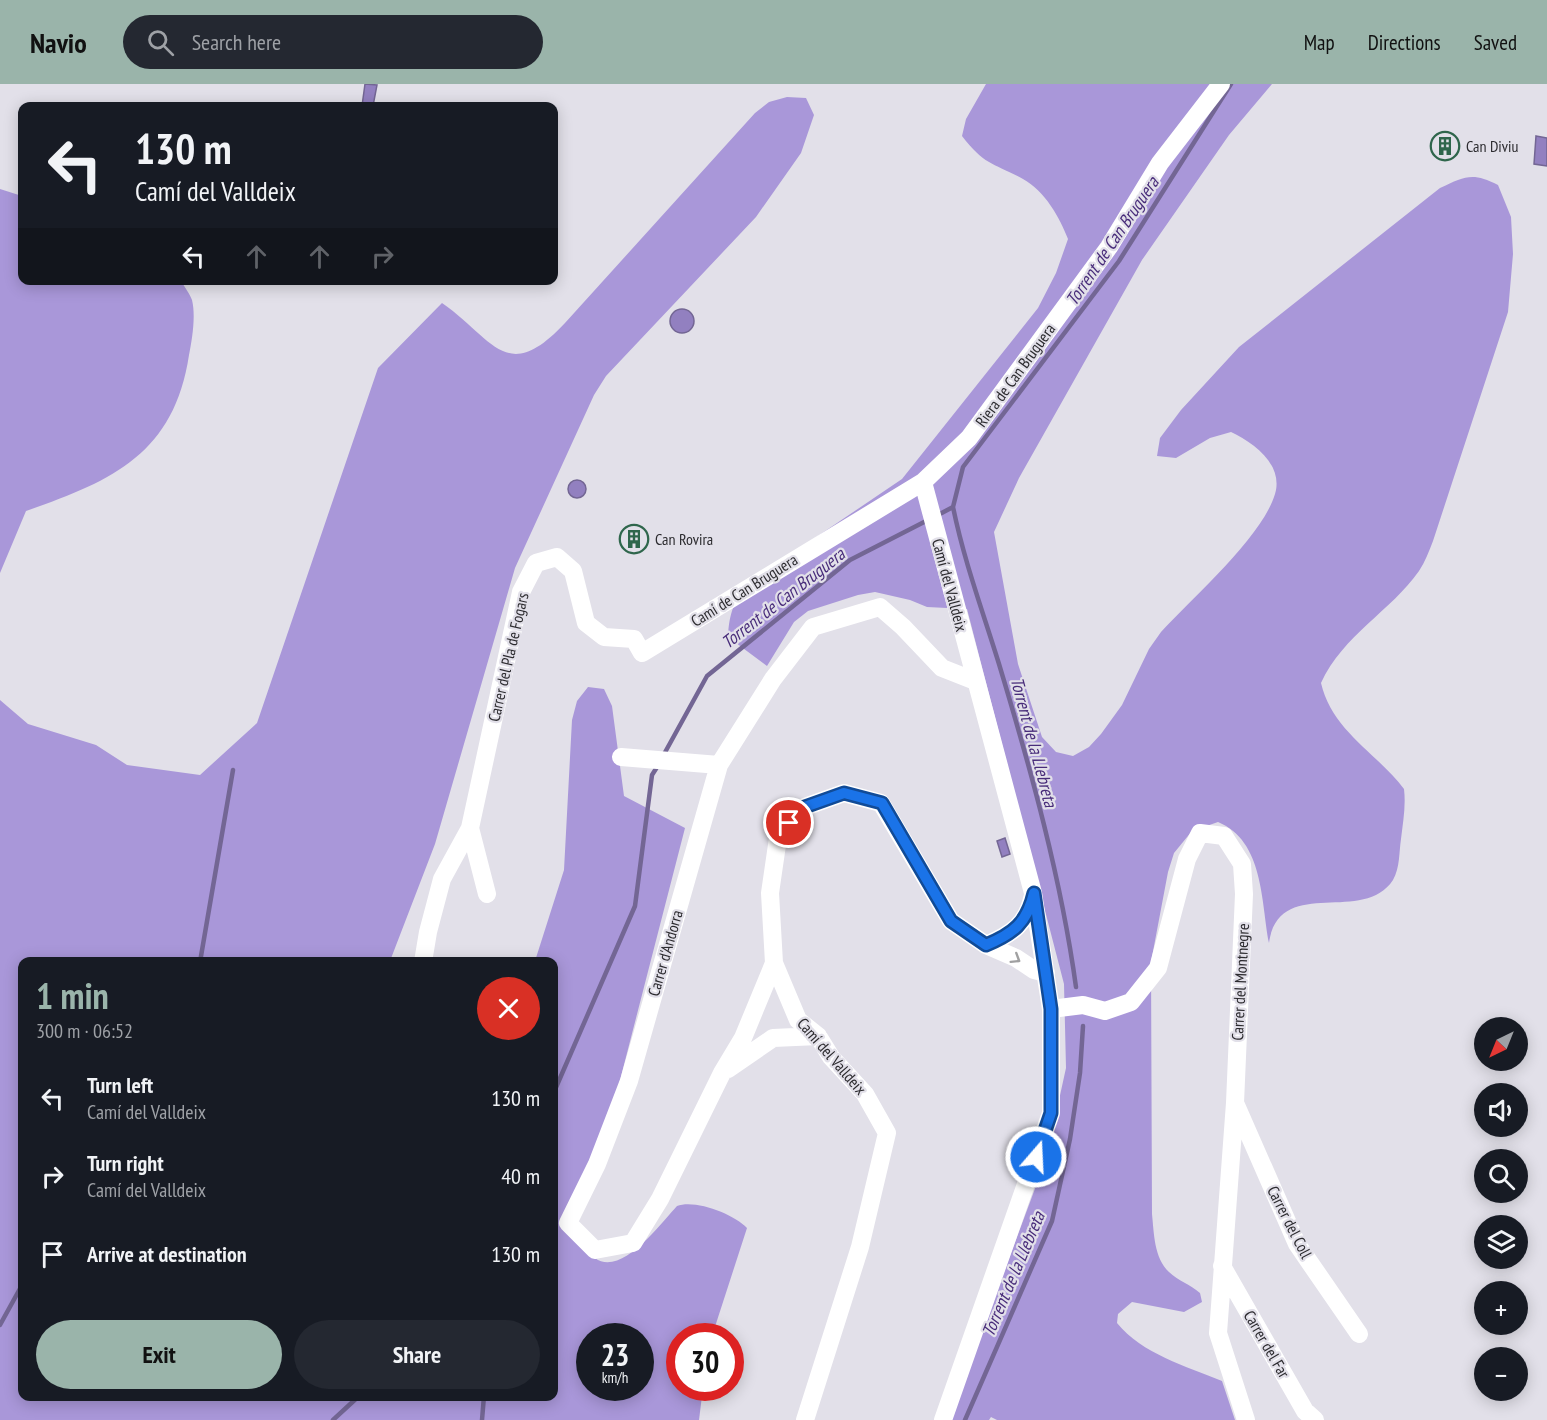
<!DOCTYPE html>
<html lang="en">
<head>
<meta charset="utf-8">
<style>
  :root { --surface:#171b24; --page:#242831; --text:#f1f3f6; --muted:#9ea1a6; --accent:#9ab4aa }
  body { margin:0; font-family:"PT Sans Narrow",sans-serif; background:var(--page); color:var(--text); height:100vh; display:flex; flex-direction:column; font-size:22px; white-space:nowrap }
  * { box-sizing:border-box; margin:0 }
  p { font-size:20px; color:var(--muted) }
  .icon { flex:none; width:33px; height:33px; fill:none; stroke:currentColor; stroke-width:2; stroke-linecap:round; stroke-linejoin:round }
  .map { position:relative; flex:1; overflow:hidden }
  .side { position:absolute; left:18px; top:873px; width:540px; height:444px; display:flex; flex-direction:column; background:var(--surface); border-radius:12px; box-shadow:0 3px 15px #0003 }
  .side>* { flex:none }
  .hud { position:absolute; left:18px; top:18px; width:540px; height:183px; border-radius:12px; box-shadow:0 3px 15px #0003; background:#171b24; color:var(--text); overflow:hidden }
  .needle { width:39px; rotate:223deg }
  .tools { position:absolute; left:1474px; top:933px; display:grid; gap:12px }
  .tools a { display:grid; place-items:center; width:54px; height:54px; border-radius:50%; background:var(--surface); box-shadow:0 3px 15px #0003; font-size:30px }
  .speed { position:absolute; left:576px; top:1239px; display:flex; gap:12px; font-size:30px; font-weight:700; text-align:center }
  .speed>* { display:grid; place-content:center; width:78px; height:78px; border-radius:50%; background:var(--surface); box-shadow:0 3px 15px #0003; line-height:1 }
  .speed small { font-size:15px; font-weight:400 }
  .speed .limit { border:9px solid #d22; background:#fff; color:#111 }
  .pin { position:absolute; display:grid; place-items:center; width:51px; height:51px; color:#fff; margin:-26px; border:3px solid #fff; border-radius:50%; box-shadow:0 2px 6px #0007 }
  .me { position:absolute; width:66px; margin:-33px; rotate:19deg; stroke-linejoin:round; filter:drop-shadow(0 0 4px #0008) }
  .turn { display:flex; align-items:center; gap:21px; height:126px; padding:0 18px; font-size:27px }
  .turn .icon { width:78px; height:78px; stroke-width:2.5 }
  .turn b { display:block; font-size:42px; line-height:51px }
  .lanes { display:flex; align-items:center; height:57px; padding:0 18px; background:#0003; justify-content:center; gap:30px; direction:ltr }
  .lanes .off { opacity:.35 }
  .round { display:grid; place-items:center; flex:none; width:63px; height:63px; border-radius:32px; background:var(--page) }
  .overview { display:flex; align-items:center; justify-content:space-between; height:102px; padding:0 18px }
  h1 { font-size:36px; font-weight:600; line-height:45px; color:var(--accent) }
  .button { display:flex; gap:12px; margin-top:auto; padding:12px 18px }
  .button a { flex:1; height:69px; border-radius:36px; background:var(--accent); color:#111; font-size:24px; font-weight:600; line-height:69px; text-align:center }
  .button a+a { background:var(--page); color:var(--text) }
  ul { padding:0; list-style:none }
  li { display:flex; align-items:center; gap:18px; height:78px; padding:0 18px }
  li div { flex:1 }
  li b { display:block; font-size:22px }
  li em { font-style:normal }
  header { display:flex; align-items:center; gap:36px; box-sizing:border-box; height:84px; padding:0 30px; background:var(--accent); color:#111 }
  header strong { font-size:28px }
  nav { display:flex; gap:33px; margin-inline-start:auto; font-size:21px }
  .search { width:420px; height:54px; background:var(--page); display:flex; align-items:center; gap:15px; box-sizing:border-box; padding:0 21px; border-radius:33px; color:var(--muted); font-size:22px }
  .map>svg:first-child { display:block }
  .forest { fill:#a997d9; fill-rule:evenodd }
  .water { fill:#9280c0; stroke:#736694; stroke-width:1.5 }
  .lines { fill:none; stroke-linecap:round; stroke-linejoin:round }
  .stream { stroke:#736694; stroke-width:4.5 }
  .minor { stroke:#fff; stroke-width:18 }
  .oneway { stroke:#a0a0a1 }
  .route-casing { stroke:#114b97; stroke-width:15 }
  .route { stroke:#1a73e8; stroke-width:10 }
  .labels { text-anchor:middle; dominant-baseline:central; stroke-width:4.5; stroke-linejoin:round; paint-order:stroke }
  .poi-label { font-size:16px; fill:#2c2b2f; stroke:#e2e0e9; text-anchor:start }
  .street-label { font-size:16px; fill:#2c2b2f; stroke:#e2e0e9 }
  .water-label { font-size:18px; font-style:italic; fill:#482c7a; stroke:#e2e0e9 }
</style>
</head>
<body>
<header>
<strong>Navio</strong>
<div class="search"><svg class="icon" aria-label="search" viewBox="0 0 24 24"><circle cx="10" cy="10" r="6"/><path d="M15 15l6 6"/></svg>Search here</div>
<nav><a>Map</a><a>Directions</a><a>Saved</a></nav>
</header>
<div class="map">
<svg width="1547" height="1336" viewBox="0 0 1547 1336">
  <rect width="100%" height="100%" fill="#e2e0e9"/>
  <path class="forest" d="M 986,0 L 1272,0 L 1229,51 L 1142,176 L 1019,394 L 994,448 L 1018,580 L 1042,653 L 1056,668 L 1073,672 L 1089,663 L 1101,650 L 1122,621 L 1149,565 L 1161,548 C 1192,514 1267,449 1276,406 C 1281,378 1252,358 1231,348 L 1210,354 L 1176,374 L 1157,372 L 1160,354 L 1181,326 L 1239,263 L 1440,104 C 1465,92 1473,88 1498,101 L 1511,133 L 1513,170 L 1508,228 L 1433,457 C 1429,467 1425,478 1419,487 C 1391,527 1343,551 1321,599 C 1332,647 1377,669 1404,705 C 1406,722 1403,738 1401,755 C 1399,768 1400,784 1393,796 C 1363,842 1279,790 1269,859 C 1261,818 1264,757 1218,738 L 1192,747 L 1174,769 L 1168,788 L 1151,878 L 1152,1130 C 1154,1149 1154,1174 1169,1188 C 1178,1197 1190,1200 1200,1209 L 1202,1218 L 1184,1228 L 1132,1218 L 1118,1230 L 1117,1239 C 1142,1270 1186,1282 1222,1297 L 1235,1336 L 997,1336 L 991,1333 L 989,1336 L 949,1336 L 1046,1075 L 1066,984 L 1064,900 L 967,525 L 927,523 L 910,516 L 875,508 L 858,511 L 808,527 L 794,538 L 767,582 L 728,553 C 729,530 734,515 750,498 L 902,395 L 1038,224 L 1056,189 L 1068,155 C 1060,134 1045,107 1023,95 C 994,79 985,82 962,52 L 966,35 Z
    M 787,13 L 806,14 L 814,31 L 801,69 L 756,133 L 606,292 L 594,311 L 515,484 L 435,760 L 390,877 L 22,878 L 22,1312 L 554,1312 L 554,878 L 535,877 L 564,786 L 572,636 L 577,617 L 588,603 L 604,605 L 612,622 L 624,712 L 685,744 L 610,1035 L 566,1143 C 575,1153 584,1166 595,1174 C 621,1194 662,1138 677,1122 C 695,1115 734,1130 747,1144 L 712,1252 L 680,1252 L 680,1304 L 703,1304 L 699,1336 L 0,1336 L 0,616 L 28,640 L 96,661 L 127,681 L 200,691 L 257,639 L 378,284 L 442,219 C 494,255 506,302 565,239 L 755,29 L 769,18 ZM 590,1252 L 640,1252 L 640,1304 L 590,1304 Z
    M 0,105 L 22,112 L 22,196 L 181,197 C 184,202 190,210 192,216 C 196,232 192,256 189,271 C 174,370 112,397 26,427 L 0,489 Z"/>
  <path class="water" d="M 365,0 L 377,1 L 373,22 L 362,22 Z
    M 1536,52 L 1547,54 L 1547,82 L 1534,80 Z
    M670 237a12 12 0 1 1 24 0a12 12 0 1 1-24 0Z
    M568 405a9 9 0 1 1 18 0a9 9 0 1 1-18 0Z
    M 1005,754 L 1010,770 L 1002,773 L 997,757 Z"/>
  <g class="lines">
    <path class="stream" d="M 953,423 C 964,477 983,528 999,580 C 1031,686 1061,794 1076,903
      M 936,432 L 953,423 L 963,383 L 1119,177 L 1231,0
      M 663,672 L 707,592 L 850,476 L 928,436
      M 200,878 L 233,686
      M 554,1008 L 635,822 L 652,691 L 659,680
      M 0,1241 L 22,1201
      M 333,1336 L 359,1312
      M 482,1336 L 484,1312
      M 965,1336 L 1052,1137 L 1070,1055 L 1080,989 L 1083,942"/>
    <path class="minor" d="M 923,398 L 1033,809 L 1051,925 L 1051,1029 L 943,1336
      M 621,673 L 719,681
      M 470,744 L 487,810
      M 986,861 C 1012,850 1027,840 1033,811
      M 423,878 L 428,848 L 442,795 L 470,744 L 521,508 L 536,479 L 557,473 L 573,487 L 586,539 L 604,553 L 634,555 L 642,569 L 923,398 L 969,354 L 1109,163 L 1160,79 L 1221,0
      M 774,879 L 743,954 L 722,989 L 660,1115 L 633,1159 L 595,1166 L 568,1139 L 597,1080 L 629,997 L 719,681 L 773,595 L 813,543 L 880,523 L 903,543 L 942,584 L 975,597
      M 1051,925 L 1083,921 L 1105,927 L 1131,918 L 1158,884 L 1187,775 L 1200,749 L 1224,752 L 1242,780 L 1244,810 L 1235,1019 L 1218,1249 L 1246,1336
      M 728,985 L 773,954 L 818,952
      M 1236,1021 L 1297,1160 L 1359,1250
      M 1222,1182 L 1305,1327 L 1315,1336
      M 805,1336 L 860,1163 L 887,1049 L 865,1010 L 831,973 L 818,952 L 798,936 L 774,879 L 770,809 L 778,754 L 799,725 L 844,709 L 881,719 L 951,837 L 986,861 L 1016,874 L 1034,886 L 1046,889"/>
  </g>
  <defs><path id="oneway-chevron" d="M-2-3.5L2.5 0L-2 3.5" fill="none" stroke-width="1.6" stroke-linecap="round" stroke-linejoin="round" transform="scale(1.5)"/></defs>
  <use class="oneway" href="#oneway-chevron" transform="translate(1016 875) rotate(32)"/>
  <g class="lines">
    <g class="route-casing">
      <path id="route" d="M 789,739 L 799,725 L 844,709 L 882,719 L 951,837 L 986,861 C 1013,850 1027,839 1034,809 L 1051,925 L 1051,1029 L 1036,1073"/>
    </g>
    <use href="#route" class="route"/>
  </g>
  <defs>
    <g id="building-ring" transform="scale(1.5)"><circle r="9.5" fill="#e2e0e9" stroke="#2f664c" stroke-width="1.5"/><path d="M-4-6H4V6H1V3H-1V6H-4ZM-2.5-4.3h1.7v1.8h-1.7ZM.8-4.3h1.7v1.8H.8ZM-2.5-1h1.7V.8h-1.7ZM.8-1h1.7V.8H.8Z" fill="#2f664c"/></g>
  </defs>
  <g fill-rule="evenodd">
    <use href="#building-ring" x="1445" y="62"/>
    <use href="#building-ring" x="634" y="455"/>
  </g>
  <g class="labels">
    <g class="poi-label">
      <text x="1466" y="62">Can Diviu</text>
      <text x="655" y="455">Can Rovira</text>
    </g>
    <g class="street-label">
      <text transform="translate(1015 291) rotate(-54)">Riera de Can Bruguera</text>
      <text transform="translate(950 501) rotate(75)">Camí del Valldeix</text>
      <text transform="translate(744 506) rotate(-32)">Camí de Can Bruguera</text>
      <text transform="translate(508 573) rotate(-77)">Carrer del Pla de Fogars</text>
      <text transform="translate(665 869) rotate(-74)">Carrer d'Andorra</text>
      <text transform="translate(1240 898) rotate(-87)">Carrer del Montnegre</text>
      <text transform="translate(832 972) rotate(49)">Camí del Valldeix</text>
      <text transform="translate(1290 1138) rotate(63)">Carrer del Coll</text>
      <text transform="translate(1267 1260) rotate(60)">Carrer del Far</text>
    </g>
    <g class="water-label">
      <text transform="translate(1112 157) rotate(-56)">Torrent de Can Bruguera</text>
      <text transform="translate(783 514) rotate(-38)">Torrent de Can Bruguera</text>
      <text transform="translate(1034 658) rotate(75)">Torrent de la Llebreta</text>
      <text transform="translate(1013 1190) rotate(-67)">Torrent de la Llebreta</text>
    </g>
  </g>
</svg>
<div class="tools">
<a><svg class="needle" viewBox="-14 -14 28 28"><path d="M0-13l5 13h-10z" fill="#e53935"/><path d="M0 13l5-13h-10z" fill="#9ea1a6"/></svg></a>
<a><svg class="icon" aria-label="sound" viewBox="0 0 24 24"><path d="M4 9h4l5-4v14l-5-4H4zM17 9q2 3 0 6"/></svg></a>
<a><svg class="icon" aria-label="search" viewBox="0 0 24 24"><circle cx="10" cy="10" r="6"/><path d="M15 15l6 6"/></svg></a>
<a><svg class="icon" aria-label="layers" viewBox="0 0 24 24"><path d="M12 4l9 5-9 5-9-5zM3 14l9 5 9-5"/></svg></a>
<a>+</a>
<a>−</a>
</div>
<div class="speed"><div>23<small>km/h</small></div><div class="limit">30</div></div>
<div class="pin" style="left:789px;top:739px;background:#d93025"><svg class="icon" aria-label="arrive" viewBox="0 0 24 24"><path d="M6 21V4h12l-3 4 3 4H6"/></svg></div>
<svg class="me" style="left:1036px;top:1073px" viewBox="-20 -20 40 40"><circle r="17" fill="#1a73e8" stroke="#fff" stroke-width="3"/><path d="M0-11L8 9 0 5-8 9z" fill="#fff"/></svg>
<div class="hud">
<div class="turn"><svg class="icon" aria-label="left" viewBox="0 0 24 24"><path d="M17 20v-9H6M10 6l-5 5 5 5"/></svg><div><b>130 m</b>Camí del Valldeix</div></div>
<div class="lanes"><svg class="icon" aria-label="left" viewBox="0 0 24 24"><path d="M17 20v-9H6M10 6l-5 5 5 5"/></svg><svg class="icon off" aria-label="ahead" viewBox="0 0 24 24"><path d="M12 20V5M6 11l6-6 6 6"/></svg><svg class="icon off" aria-label="ahead" viewBox="0 0 24 24"><path d="M12 20V5M6 11l6-6 6 6"/></svg><svg class="icon off" aria-label="right" viewBox="0 0 24 24"><path d="M7 20v-9h11M14 6l5 5-5 5"/></svg></div>
</div>
<section class="side">
<div class="overview"><div><h1>1 min</h1><p>300 m · 06:52</p></div><a class="round" style="background:#d93025;color:#fff"><svg class="icon" aria-label="close" viewBox="0 0 24 24"><path d="M6 6l12 12M18 6L6 18"/></svg></a></div>
<ul>
<li><svg class="icon" aria-label="left" viewBox="0 0 24 24"><path d="M17 20v-9H6M10 6l-5 5 5 5"/></svg><div><b>Turn left</b><p>Camí del Valldeix</p></div><em>130 m</em></li>
<li><svg class="icon" aria-label="right" viewBox="0 0 24 24"><path d="M7 20v-9h11M14 6l5 5-5 5"/></svg><div><b>Turn right</b><p>Camí del Valldeix</p></div><em>40 m</em></li>
<li><svg class="icon" aria-label="arrive" viewBox="0 0 24 24"><path d="M6 21V4h12l-3 4 3 4H6"/></svg><div><b>Arrive at destination</b></div><em>130 m</em></li>
</ul>
<div class="button"><a>Exit</a><a>Share</a></div>
</section>
</div>
</body>
</html>
